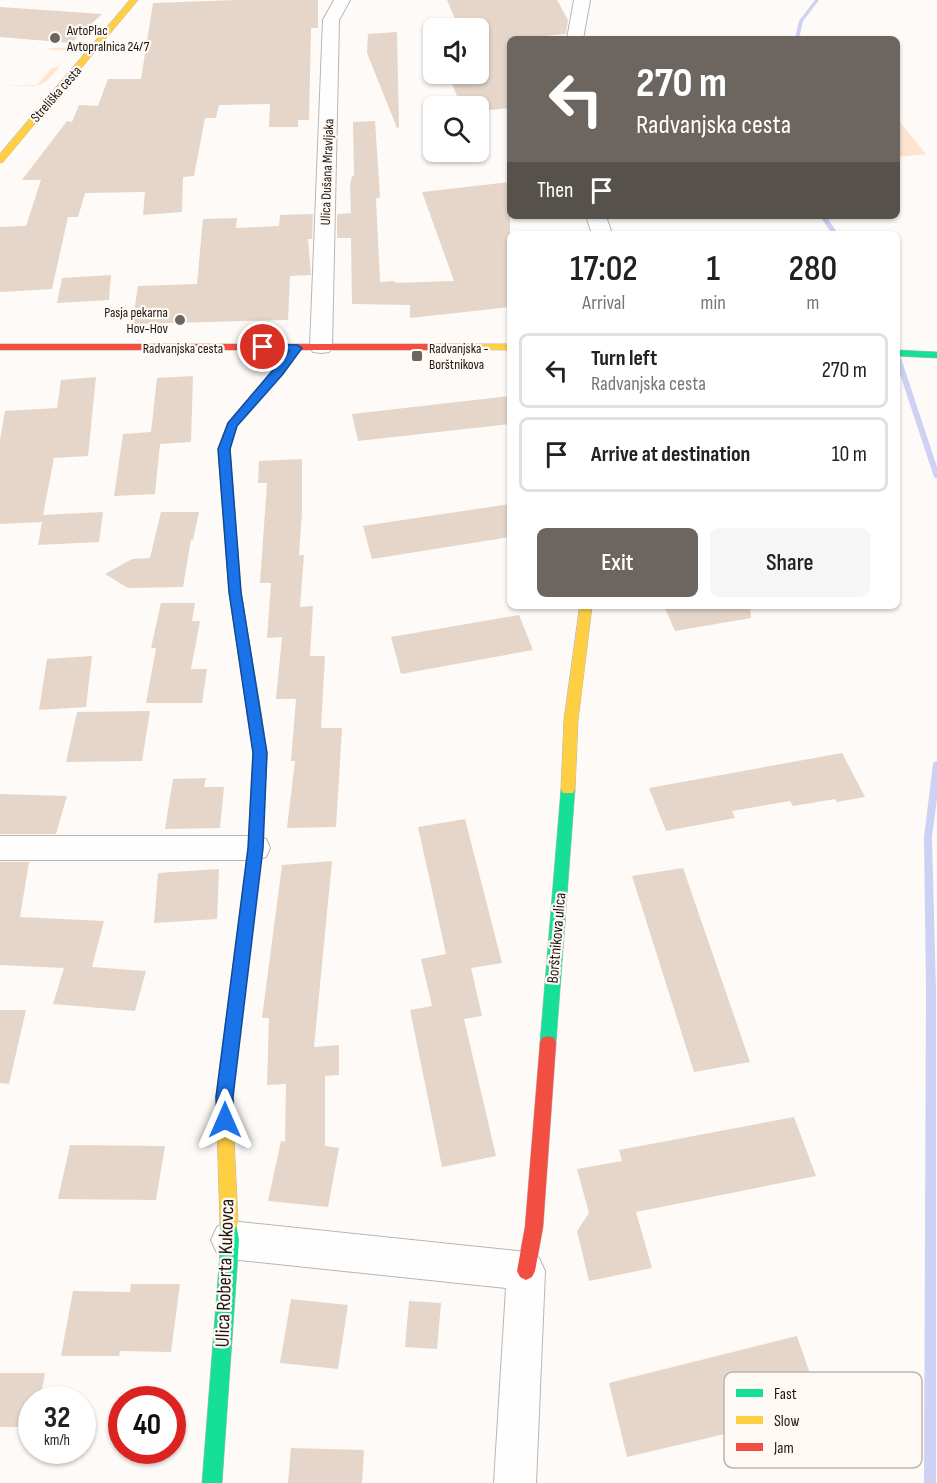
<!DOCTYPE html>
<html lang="en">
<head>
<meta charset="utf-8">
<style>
  :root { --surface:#fff; --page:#f6f6f6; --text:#222; --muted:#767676; --line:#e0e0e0; --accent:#6d6660 }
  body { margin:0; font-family:"Sofia Sans Condensed",sans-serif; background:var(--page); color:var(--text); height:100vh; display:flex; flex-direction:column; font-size:22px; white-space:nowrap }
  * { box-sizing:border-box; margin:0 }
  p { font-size:20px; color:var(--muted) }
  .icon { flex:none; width:33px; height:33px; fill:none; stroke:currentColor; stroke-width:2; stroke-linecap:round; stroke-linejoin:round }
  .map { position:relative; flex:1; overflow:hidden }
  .details { position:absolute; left:507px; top:231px; width:393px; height:378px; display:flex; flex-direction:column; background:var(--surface); border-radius:9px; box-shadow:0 2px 4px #0004 }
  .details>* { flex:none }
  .top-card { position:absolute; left:507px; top:36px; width:393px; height:183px; border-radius:9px; box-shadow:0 2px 4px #0004; background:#6d6660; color:#fff; overflow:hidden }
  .tools { position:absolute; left:423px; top:18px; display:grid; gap:12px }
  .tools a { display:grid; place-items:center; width:66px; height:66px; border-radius:9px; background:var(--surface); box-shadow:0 2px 4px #0004; font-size:30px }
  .speed { position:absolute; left:18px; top:1386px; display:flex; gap:12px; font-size:30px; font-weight:700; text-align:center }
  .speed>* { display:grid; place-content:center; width:78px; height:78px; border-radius:50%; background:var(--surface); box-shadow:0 2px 4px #0004; line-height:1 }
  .speed small { font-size:15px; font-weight:400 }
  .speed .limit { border:9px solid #d22; background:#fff; color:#111 }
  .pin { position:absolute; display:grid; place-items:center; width:51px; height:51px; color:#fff; margin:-26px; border:3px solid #fff; border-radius:50%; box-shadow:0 2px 6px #0007 }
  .me { position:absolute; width:66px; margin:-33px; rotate:0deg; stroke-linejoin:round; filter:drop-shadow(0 0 4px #0008) }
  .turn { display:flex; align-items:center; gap:21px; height:126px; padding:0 30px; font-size:27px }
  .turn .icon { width:78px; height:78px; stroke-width:2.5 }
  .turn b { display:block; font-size:42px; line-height:51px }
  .then { display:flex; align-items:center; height:57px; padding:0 30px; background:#0003; gap:12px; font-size:22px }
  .eta { display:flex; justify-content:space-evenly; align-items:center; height:102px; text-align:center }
  .eta b { font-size:36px; font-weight:600; line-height:42px }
  .cta { display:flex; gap:12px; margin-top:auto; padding:12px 30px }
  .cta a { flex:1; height:69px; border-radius:9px; background:var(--accent); color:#fff; font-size:24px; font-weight:600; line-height:69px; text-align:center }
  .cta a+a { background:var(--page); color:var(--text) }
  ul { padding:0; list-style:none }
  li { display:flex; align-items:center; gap:18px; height:75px; margin:0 12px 9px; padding:0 18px; border:3px solid var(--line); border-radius:9px }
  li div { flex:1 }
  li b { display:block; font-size:22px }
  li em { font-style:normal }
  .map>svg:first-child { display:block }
  .green { fill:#fee3d0 }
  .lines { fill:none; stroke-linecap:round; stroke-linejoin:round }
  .stream { fill:#cdd1f4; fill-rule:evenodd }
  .building { fill:#e5d6c9 }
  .street-casing { stroke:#bab5b0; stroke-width:2 }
  .fast-casing { stroke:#bab5b0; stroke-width:1 }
  .slow-casing { stroke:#bab5b0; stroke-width:1 }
  .jam-casing { stroke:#bab5b0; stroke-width:1 }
  .street { fill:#fffefe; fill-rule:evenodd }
  .fast { fill:#16e098; fill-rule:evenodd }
  .slow { fill:#ffcf43; fill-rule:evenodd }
  .jam { fill:#f24e42; fill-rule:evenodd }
  .route { fill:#1a73e8; stroke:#114b97; stroke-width:1.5 }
  .poi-dot { fill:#6d6660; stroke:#fff9f5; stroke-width:2 }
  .labels { text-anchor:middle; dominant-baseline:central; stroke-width:4.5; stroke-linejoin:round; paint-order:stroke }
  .far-poi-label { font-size:14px; fill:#1f160f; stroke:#fff9f5; text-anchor:start }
  .far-street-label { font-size:14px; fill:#1f160f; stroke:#fff9f5 }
  .street-label { font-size:16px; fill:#1f160f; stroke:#fff9f5 }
  .near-street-label { font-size:20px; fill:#1f160f; stroke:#fff9f5 }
  .key { fill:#fff9f5; stroke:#bcb5b0; stroke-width:1.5 }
  .key-label { font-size:16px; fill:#1f160f }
</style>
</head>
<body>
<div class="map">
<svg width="937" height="1483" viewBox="0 0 937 1483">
  <rect width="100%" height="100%" fill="#fdfaf7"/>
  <path class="green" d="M 84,28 L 93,29 L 47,81 L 36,86 L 0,86 L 37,85 L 52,68 L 59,67 L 73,51 L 46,49 C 66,45 72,54 87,35 L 82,30 Z
    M 897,119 L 926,154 L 897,157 Z"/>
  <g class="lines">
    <path class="stream" d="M 815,0 L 819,0 L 803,21 L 799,39 L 795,39 L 799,21 Z
      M 820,216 L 826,216 L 838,234 L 832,234 Z
      M 897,353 L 900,355 L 937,467 L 937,479 L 934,477 L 897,365 Z
      M 937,761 L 937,799 L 932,837 L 936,991 L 936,1483 L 924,1483 L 926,991 L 924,837 L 933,764 L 934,762 Z"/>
  </g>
  <path class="building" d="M 235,0 L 318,0 L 318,28 L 311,28 L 309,120 L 298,120 L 298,127 L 269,127 L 270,104 L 219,105 L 216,118 L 205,118 L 194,176 L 183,177 L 182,212 L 143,215 L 145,192 L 85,193 L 78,217 L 68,217 L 52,289 L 0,292 L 0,227 L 26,226 L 41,180 L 22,180 L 67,121 L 72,122 L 79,105 L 98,106 L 108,79 L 141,79 L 153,3 Z
    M 447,0 L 557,0 L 568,20 L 566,34 L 510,39 L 510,108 L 478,111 L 478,106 L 461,106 L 448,74 L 478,74 L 478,28 L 459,28 Z
    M 0,7 L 102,14 L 71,43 L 0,37 Z
    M 397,32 L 399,127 L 397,128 L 367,53 L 368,34 Z
    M 375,121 L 380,198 L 376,198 L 380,282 L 395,281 L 395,283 L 454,281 L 422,192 L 510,182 L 510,307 L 410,318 L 410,305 L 352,304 L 351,238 L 337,238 L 337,214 L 351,213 L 350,185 L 352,176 L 354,176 L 353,122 Z
    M 313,214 L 312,239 L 308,239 L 311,275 L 290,276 L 288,320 L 132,324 L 138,286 L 197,284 L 203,219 L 237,218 L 236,228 L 279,226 L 280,215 Z
    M 111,275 L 109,300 L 57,303 L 62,278 Z
    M 193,376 L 191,442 L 160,444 L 155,494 L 114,496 L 123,434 L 151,432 L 157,378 Z
    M 96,377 L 88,456 L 54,458 L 43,515 L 103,512 L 99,542 L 38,545 L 42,522 L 0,524 L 0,440 L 5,411 L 57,408 L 61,380 Z
    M 510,396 L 510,424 L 358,441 L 352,414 Z
    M 302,459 L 302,512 L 299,555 L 304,555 L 300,607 L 313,606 L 310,656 L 325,656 L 321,728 L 342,728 L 336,827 L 287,828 L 295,761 L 291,761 L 296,699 L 276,699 L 282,637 L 267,638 L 271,583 L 260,583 L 267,483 L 258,483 L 259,461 Z
    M 510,504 L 510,537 L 372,559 L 363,526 Z
    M 161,512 L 199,512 L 193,540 L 191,540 L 183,587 L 128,588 L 105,574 L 132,559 L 150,558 Z
    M 161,603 L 195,603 L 192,621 L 200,621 L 191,669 L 207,669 L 202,703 L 146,703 L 156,648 L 151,648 Z
    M 664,606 L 750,606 L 751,618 L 675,631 Z
    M 519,615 L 533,650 L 401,674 L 391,637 Z
    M 92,656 L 86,707 L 39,710 L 47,659 Z
    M 150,711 L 142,761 L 66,762 L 77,712 Z
    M 842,753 L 865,797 L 837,802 L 835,799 L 793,806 L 790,801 L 732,811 L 735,818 L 666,831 L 649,788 Z
    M 206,778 L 204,787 L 224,787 L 220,828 L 165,829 L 173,779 Z
    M 0,794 L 67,796 L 56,834 L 0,834 Z
    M 465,819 L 502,963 L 471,968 L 482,1016 L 464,1019 L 496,1156 L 442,1167 L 410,1010 L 432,1006 L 421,959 L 446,954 L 418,827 Z
    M 332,861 L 314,1047 L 339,1045 L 339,1075 L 325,1076 L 325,1146 L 339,1148 L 328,1207 L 268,1201 L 281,1141 L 285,1142 L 286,1084 L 267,1085 L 269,1018 L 262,1018 L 282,865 Z
    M 0,862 L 29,862 L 20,917 L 104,921 L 92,967 L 146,971 L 135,1011 L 53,1004 L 64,968 L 0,965 Z
    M 683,868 L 750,1062 L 694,1072 L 632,876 Z
    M 219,869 L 217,919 L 154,923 L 158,873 Z
    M 0,1010 L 26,1010 L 9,1084 L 0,1083 Z
    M 794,1117 L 816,1176 L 636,1212 L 652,1268 L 589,1281 L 577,1231 L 589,1213 L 577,1169 L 622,1161 L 619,1150 Z
    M 70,1145 L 165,1146 L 156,1200 L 58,1199 Z
    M 131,1284 L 180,1284 L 171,1352 L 120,1351 L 119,1356 L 61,1356 L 73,1291 L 130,1292 Z
    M 291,1299 L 348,1305 L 338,1369 L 280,1363 Z
    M 409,1301 L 441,1303 L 437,1349 L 405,1347 Z
    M 797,1336 L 823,1411 L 627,1457 L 609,1383 Z
    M 0,1373 L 45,1373 L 40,1400 L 32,1400 L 32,1427 L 0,1427 Z
    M 291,1448 L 364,1450 L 362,1483 L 288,1483 Z"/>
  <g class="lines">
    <g class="street-casing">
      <path id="street" d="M 334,0 L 350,0 L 339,20 L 332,347 L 329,352 L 321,353 L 313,352 L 310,347 L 323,20 Z
        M 574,0 L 590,0 L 583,39 L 567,39 Z
        M 586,216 L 606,216 L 612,234 L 592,234 Z
        M 0,836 L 255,836 L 266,839 L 270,848 L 266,857 L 255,860 L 0,860 Z
        M 230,1221 L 526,1252 L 539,1258 L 545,1271 L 536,1483 L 494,1483 L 506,1288 L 230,1259 L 217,1253 L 211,1240 L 217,1227 Z"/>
    </g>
    <g class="fast-casing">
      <path id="fast" d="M 297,345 L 302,348 L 301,350 L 237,426 L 230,449 L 241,592 L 260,706 L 253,711 L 246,706 L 229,592 L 218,449 L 228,423 L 293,346 Z
        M 897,350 L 937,352 L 937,358 L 897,356 Z
        M 568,784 L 573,785 L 575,789 L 556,1043 L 554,1048 L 548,1050 L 542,1048 L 540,1043 L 561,789 L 563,785 Z
        M 229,1214 L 235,1217 L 239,1240 L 222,1483 L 202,1483 L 221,1240 L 220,1223 L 223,1217 Z"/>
    </g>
    <g class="slow-casing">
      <path id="slow" d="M 130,0 L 138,0 L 3,162 L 0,163 L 0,154 Z
        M 431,344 L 510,344 L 510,350 L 427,349 L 427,345 Z
        M 580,606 L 592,606 L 578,720 L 575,789 L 573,793 L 563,793 L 561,789 L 564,720 Z
        M 253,701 L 260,706 L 267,753 L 262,848 L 232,1097 L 238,1223 L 235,1229 L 229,1232 L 223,1229 L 220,1223 L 216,1097 L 248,848 L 253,753 L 246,706 Z"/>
    </g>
    <g class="jam-casing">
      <path id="jam" d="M 0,344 L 431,344 L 436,347 L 431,350 L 0,350 Z
        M 548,1036 L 554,1038 L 556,1043 L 543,1227 L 535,1271 L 532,1277 L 526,1280 L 520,1277 L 517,1271 L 525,1227 L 540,1043 L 542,1038 Z"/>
    </g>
    <use href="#street" class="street"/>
    <use href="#fast" class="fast"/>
    <use href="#slow" class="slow"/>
    <use href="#jam" class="jam"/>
  </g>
  <path class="route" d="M 263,344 L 297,345 L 302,348 L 283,374 L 237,426 L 230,449 L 241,592 L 267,753 L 263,848 L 233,1097 L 234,1120 L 231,1126 L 225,1128 L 219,1126 L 217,1120 L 216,1097 L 248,848 L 253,753 L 229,592 L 218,449 L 228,423 L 289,351 L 259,350 L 258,347 Z"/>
  <g class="poi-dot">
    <circle cx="55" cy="38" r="6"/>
    <circle cx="180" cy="320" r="6"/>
    <rect x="411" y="350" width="12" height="12" rx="3"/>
  </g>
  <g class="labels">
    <g class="far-poi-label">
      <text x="67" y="30">AvtoPlac<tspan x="67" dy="16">Avtopralnica 24/7</tspan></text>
      <text x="168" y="312" text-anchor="end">Pasja pekarna<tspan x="168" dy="16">Hov-Hov</tspan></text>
      <text x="429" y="348">Radvanjska -<tspan x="429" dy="16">Borštnikova</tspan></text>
    </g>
    <g class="far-street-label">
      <text transform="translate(56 94) rotate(-49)">Streliška cesta</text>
      <text transform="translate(327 172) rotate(-88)">Ulica Dušana Mravljaka</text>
      <text x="183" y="348">Radvanjska cesta</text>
    </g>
    <g class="street-label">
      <text transform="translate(557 938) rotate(-85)">Borštnikova ulica</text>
    </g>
    <g class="near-street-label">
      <text transform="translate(225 1273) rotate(-88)">Ulica Roberta Kukovca</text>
    </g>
  </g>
  <rect x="724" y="1372" width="198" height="96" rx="9" class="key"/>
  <rect x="736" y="1389" width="27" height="8" fill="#16e098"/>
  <rect x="736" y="1416" width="27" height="8" fill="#ffcf43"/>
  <rect x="736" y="1443" width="27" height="8" fill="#f24e42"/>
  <g class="key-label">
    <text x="774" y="1399">Fast</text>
    <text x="774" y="1426">Slow</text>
    <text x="774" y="1453">Jam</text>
  </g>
</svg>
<div class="tools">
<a><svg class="icon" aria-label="sound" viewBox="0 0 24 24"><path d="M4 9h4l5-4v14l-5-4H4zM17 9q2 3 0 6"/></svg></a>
<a><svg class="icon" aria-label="search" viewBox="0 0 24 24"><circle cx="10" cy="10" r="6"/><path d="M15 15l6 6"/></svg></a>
</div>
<div class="speed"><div>32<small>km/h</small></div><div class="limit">40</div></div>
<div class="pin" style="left:263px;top:347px;background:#d93025"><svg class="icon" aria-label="arrive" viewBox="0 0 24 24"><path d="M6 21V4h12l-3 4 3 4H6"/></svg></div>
<svg class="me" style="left:225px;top:1120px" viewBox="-20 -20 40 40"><path d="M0-17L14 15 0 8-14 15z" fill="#1a73e8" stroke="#fff" stroke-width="4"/></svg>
<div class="top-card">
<div class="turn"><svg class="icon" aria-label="left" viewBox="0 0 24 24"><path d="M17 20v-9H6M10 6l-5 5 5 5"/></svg><div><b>270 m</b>Radvanjska cesta</div></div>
<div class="then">Then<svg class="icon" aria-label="arrive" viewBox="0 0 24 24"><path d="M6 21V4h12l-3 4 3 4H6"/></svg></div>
</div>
<section class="details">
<div class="eta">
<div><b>17:02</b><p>Arrival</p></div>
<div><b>1</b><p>min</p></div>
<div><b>280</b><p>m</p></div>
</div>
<ul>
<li><svg class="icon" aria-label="left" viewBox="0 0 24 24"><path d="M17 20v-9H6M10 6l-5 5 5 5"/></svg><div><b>Turn left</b><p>Radvanjska cesta</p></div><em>270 m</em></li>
<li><svg class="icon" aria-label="arrive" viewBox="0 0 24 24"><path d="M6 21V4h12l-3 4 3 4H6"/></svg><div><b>Arrive at destination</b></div><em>10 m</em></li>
</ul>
<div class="cta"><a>Exit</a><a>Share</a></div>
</section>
</div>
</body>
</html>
